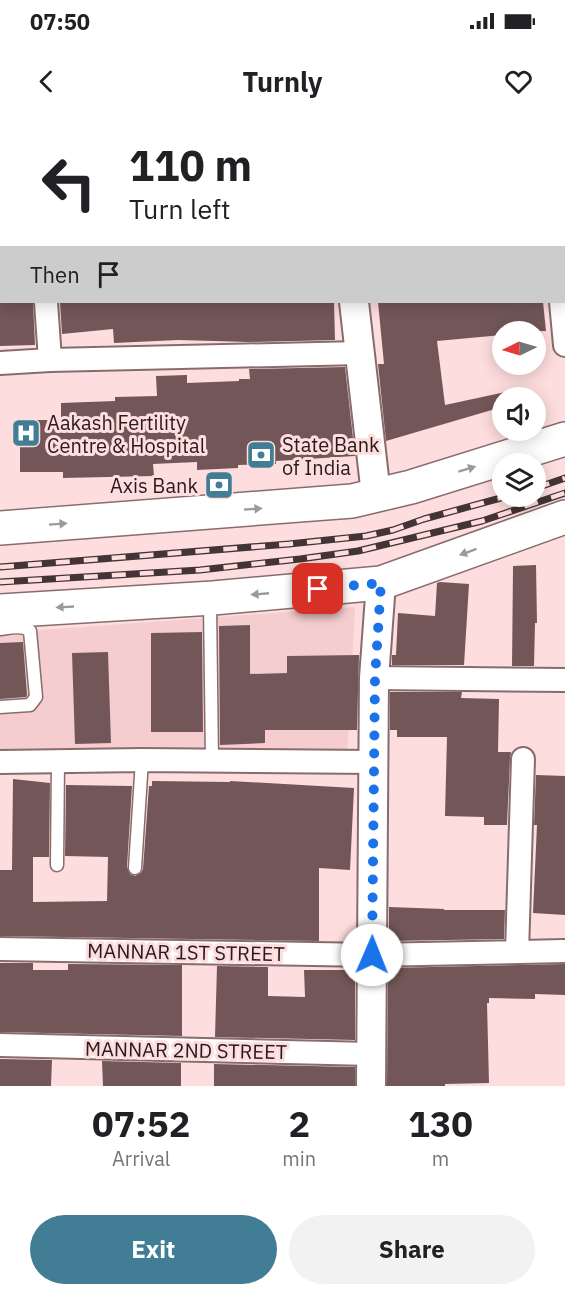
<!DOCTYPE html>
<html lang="en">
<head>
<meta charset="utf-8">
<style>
  :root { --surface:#fff; --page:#f2f2f2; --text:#202124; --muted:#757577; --accent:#417d95 }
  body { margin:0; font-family:"IBM Plex Sans",sans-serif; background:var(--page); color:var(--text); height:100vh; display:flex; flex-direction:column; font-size:22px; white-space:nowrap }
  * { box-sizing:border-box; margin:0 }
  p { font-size:20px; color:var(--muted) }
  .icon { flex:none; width:33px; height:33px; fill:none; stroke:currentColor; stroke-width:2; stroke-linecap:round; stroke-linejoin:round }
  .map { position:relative; height:966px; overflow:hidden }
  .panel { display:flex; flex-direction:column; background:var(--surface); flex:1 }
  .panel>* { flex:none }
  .hud { position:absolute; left:0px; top:0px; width:566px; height:183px; box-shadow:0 3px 15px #0003; background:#fff; color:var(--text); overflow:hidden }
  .needle { width:39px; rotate:265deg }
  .tools { position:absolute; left:492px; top:201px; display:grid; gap:12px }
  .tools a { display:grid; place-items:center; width:54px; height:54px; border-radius:50%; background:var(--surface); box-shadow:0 3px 15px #0003; font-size:30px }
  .pin { position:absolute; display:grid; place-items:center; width:51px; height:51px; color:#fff; margin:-26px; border-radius:12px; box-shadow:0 3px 9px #0006 }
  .me { position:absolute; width:66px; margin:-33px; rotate:1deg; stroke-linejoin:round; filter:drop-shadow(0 0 4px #0008) }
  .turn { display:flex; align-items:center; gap:21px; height:126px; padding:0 30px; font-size:27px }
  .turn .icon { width:78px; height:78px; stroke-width:2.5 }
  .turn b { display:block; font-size:42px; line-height:51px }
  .then { display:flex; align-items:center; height:57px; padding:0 30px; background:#0003; gap:12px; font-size:22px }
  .eta { display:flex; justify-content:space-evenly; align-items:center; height:102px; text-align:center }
  .eta b { font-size:36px; font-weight:700; line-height:42px }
  .action { display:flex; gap:12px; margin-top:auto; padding:12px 30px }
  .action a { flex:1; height:69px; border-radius:36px; background:var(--accent); color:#fff; font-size:24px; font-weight:700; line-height:69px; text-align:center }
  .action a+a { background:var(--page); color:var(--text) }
  .status { display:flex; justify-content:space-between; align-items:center; height:42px; padding:0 30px; background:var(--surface); direction:ltr }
  .status svg { height:16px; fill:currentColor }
  header { display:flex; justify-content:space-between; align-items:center; height:78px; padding:0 30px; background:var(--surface); font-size:27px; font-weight:700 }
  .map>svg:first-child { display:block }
  .built { fill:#f6cdce }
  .building { fill:#735758 }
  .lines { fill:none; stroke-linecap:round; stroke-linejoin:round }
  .service-casing { stroke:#886c6c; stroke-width:15 }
  .minor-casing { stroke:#886c6c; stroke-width:26 }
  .tertiary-casing { stroke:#886c6c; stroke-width:32 }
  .primary-casing { stroke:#886c6c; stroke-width:36 }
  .service { stroke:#fff; stroke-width:12 }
  .minor { stroke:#fff; stroke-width:22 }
  .tertiary { stroke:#fff; stroke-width:28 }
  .primary { stroke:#fff; stroke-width:33 }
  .rail-casing { stroke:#433435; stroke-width:7 }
  .rail { stroke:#feddde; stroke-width:4.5; stroke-dasharray:14; stroke-linecap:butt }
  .oneway { fill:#9e9899 }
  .route { stroke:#1a73e8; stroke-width:10; stroke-dasharray:0 18 }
  .labels { text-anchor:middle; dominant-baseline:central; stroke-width:6; stroke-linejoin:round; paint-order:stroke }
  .poi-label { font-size:20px; fill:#271b1c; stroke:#feddde; text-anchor:start }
  .street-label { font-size:20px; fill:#271b1c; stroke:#feddde }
</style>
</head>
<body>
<div class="status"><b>07:50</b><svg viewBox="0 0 49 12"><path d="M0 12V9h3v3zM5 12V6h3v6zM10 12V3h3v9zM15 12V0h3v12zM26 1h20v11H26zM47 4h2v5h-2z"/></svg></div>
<header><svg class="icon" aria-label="back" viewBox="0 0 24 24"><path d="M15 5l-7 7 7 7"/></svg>Turnly<svg class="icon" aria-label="heart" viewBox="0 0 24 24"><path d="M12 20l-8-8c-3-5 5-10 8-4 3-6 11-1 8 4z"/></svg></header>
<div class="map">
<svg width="565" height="966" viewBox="0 0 565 966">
  <rect width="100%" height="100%" fill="#feddde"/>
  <path class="built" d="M 355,487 L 347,638 L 0,643 L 0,513 Z"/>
  <path class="building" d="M 0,182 L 33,182 L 35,225 L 0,226 Z
    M 60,182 L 334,182 L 335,220 L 249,222 L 178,220 L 114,223 L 113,209 L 62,214 Z
    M 378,182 L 543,182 L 546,211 L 502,212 L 502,215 L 437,221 L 445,285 L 515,270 L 517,278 L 502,278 L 502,287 L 386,321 L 378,244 L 384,244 Z
    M 345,247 L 355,336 L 276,341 L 276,344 L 238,345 L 238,348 L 197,350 L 197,342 L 153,344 L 154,356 L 63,358 L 63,352 L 20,352 L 20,300 L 61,300 L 61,283 L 115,281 L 115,277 L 157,276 L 156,256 L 187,255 L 187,263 L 239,261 L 239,259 L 250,259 L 249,249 Z
    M 536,445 L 537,503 L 535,503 L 534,546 L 512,546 L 513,446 Z
    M 440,462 L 469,464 L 464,545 L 392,545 L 392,535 L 396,535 L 398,493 L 435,496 L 437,463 Z
    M 250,505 L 250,554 L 287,553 L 287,536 L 359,535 L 357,610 L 265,610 L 265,623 L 220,625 L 219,506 Z
    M 202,512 L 203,612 L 151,612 L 151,513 Z
    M 23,522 L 27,575 L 26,577 L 0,579 L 0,523 Z
    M 108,532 L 111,623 L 75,624 L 72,533 Z
    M 390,572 L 462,572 L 461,578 L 499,579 L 498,632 L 511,632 L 510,639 L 507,705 L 484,705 L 484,697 L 445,696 L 447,617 L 397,617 L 397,610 L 390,610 Z
    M 536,655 L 565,656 L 565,795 L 533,793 L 537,705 L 534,705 Z
    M 13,659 L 50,663 L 49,737 L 33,737 L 33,782 L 107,781 L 108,737 L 65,736 L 66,665 L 132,666 L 127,747 L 130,754 L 135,756 L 141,753 L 143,749 L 149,666 L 152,666 L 152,661 L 230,662 L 230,661 L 354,668 L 350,750 L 319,748 L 319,821 L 0,816 L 0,750 L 12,750 Z
    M 389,787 L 444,789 L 444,790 L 505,790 L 504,819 L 389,821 Z
    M 0,843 L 33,843 L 33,850 L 68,850 L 68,844 L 182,845 L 182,916 L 0,912 Z
    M 565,844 L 565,875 L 535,874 L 535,879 L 489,878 L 489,883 L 487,883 L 489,963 L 445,964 L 445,966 L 387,966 L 388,848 Z
    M 217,846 L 268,847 L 268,876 L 305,877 L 304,850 L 355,850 L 355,920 L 215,917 Z
    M 0,939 L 52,940 L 51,966 L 0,966 Z
    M 102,941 L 181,943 L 181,966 L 103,966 Z
    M 214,944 L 355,947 L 355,966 L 214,966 Z"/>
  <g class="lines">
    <g class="service-casing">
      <path id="service" d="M 0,509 C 9,508 23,504 30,511 L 36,577 L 30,585 L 0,587
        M 212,641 L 210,485 L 213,479
        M 57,745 L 58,641
        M 135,748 L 142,640"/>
    </g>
    <g class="minor-casing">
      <path id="minor" d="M 33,0 L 33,2
        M 546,0 L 546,2
        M 46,182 L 50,240
        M 561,182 L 565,225
        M 0,243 L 50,240 L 360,233
        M 374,558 L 565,560
        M 0,642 L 142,640 L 374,642
        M 0,829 L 372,835 L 565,831
        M 517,832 L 523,639
        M 0,925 L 371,934"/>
    </g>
    <g class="tertiary-casing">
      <path id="tertiary" d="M 332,0 L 332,2
        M 354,182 L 376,375
        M 371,966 L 374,558 L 381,463"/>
    </g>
    <g class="primary-casing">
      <path id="primary" d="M 0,408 L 352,381 L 411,367 L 565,319
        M 0,491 L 213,478 L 381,463 L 565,397"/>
    </g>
    <use href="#service" class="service"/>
    <use href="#minor" class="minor"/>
    <use href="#tertiary" class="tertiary"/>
    <use href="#primary" class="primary"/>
    <g class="rail-casing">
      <path id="rail" d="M 536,368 L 565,358
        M 0,447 L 289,424 L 366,416 L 393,410 L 424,399 L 508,376
        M 0,462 L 200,450 L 300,439 L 358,431 L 482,401 L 565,373"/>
    </g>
    <use href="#rail" class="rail"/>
  </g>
  <defs><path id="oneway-solid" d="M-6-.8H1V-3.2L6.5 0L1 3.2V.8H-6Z" transform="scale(1.5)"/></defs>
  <g class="oneway">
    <use href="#oneway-solid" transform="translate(467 349) rotate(-17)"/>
    <use href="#oneway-solid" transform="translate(253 389) rotate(-4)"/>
    <use href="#oneway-solid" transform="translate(58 404) rotate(-4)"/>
    <use href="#oneway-solid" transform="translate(468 432) rotate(160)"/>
    <use href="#oneway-solid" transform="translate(260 474) rotate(175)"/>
    <use href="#oneway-solid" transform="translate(65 487) rotate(177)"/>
  </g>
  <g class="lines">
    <path class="route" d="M 318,469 L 381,463 L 375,558 L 372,835"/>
  </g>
  <defs>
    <g id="hospital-square" transform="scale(1.5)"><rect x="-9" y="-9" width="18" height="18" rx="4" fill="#417d95" stroke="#feddde"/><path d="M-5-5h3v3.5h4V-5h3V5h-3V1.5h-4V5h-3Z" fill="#fff"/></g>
    <g id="bank-square" transform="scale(1.5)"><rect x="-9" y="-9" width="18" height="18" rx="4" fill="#417d95" stroke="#feddde"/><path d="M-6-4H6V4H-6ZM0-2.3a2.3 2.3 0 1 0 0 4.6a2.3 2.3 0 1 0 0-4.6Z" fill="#fff"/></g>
  </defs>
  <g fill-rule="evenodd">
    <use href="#hospital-square" x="26" y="313"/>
    <use href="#bank-square" x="261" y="335"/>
    <use href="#bank-square" x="219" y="365"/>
  </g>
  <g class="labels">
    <g class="poi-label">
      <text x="47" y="302">Aakash Fertility<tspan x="47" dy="23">Centre &amp; Hospital</tspan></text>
      <text x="282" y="324">State Bank<tspan x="282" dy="23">of India</tspan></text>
      <text x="198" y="365" text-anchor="end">Axis Bank</text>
    </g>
    <g class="street-label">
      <text transform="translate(186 832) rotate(1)">MANNAR 1ST STREET</text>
      <text transform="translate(186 930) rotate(1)">MANNAR 2ND STREET</text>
    </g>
  </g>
</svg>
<div class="tools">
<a><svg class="needle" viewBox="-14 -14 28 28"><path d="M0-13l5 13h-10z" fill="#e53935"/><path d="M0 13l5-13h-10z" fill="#757577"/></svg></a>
<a><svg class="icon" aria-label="sound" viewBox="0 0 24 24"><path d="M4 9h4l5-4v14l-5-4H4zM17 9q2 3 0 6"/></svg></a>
<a><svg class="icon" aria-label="layers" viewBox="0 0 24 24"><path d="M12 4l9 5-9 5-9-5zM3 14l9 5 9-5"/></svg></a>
</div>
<div class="pin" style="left:318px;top:469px;background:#d93025"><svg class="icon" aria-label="arrive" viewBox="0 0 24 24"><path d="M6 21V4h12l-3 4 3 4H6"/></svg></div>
<svg class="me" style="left:372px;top:835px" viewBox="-20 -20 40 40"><circle r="19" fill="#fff"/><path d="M0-13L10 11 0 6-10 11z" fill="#1a73e8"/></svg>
<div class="hud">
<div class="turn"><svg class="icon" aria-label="left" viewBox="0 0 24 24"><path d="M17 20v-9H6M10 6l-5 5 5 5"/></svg><div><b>110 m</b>Turn left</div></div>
<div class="then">Then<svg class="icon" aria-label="arrive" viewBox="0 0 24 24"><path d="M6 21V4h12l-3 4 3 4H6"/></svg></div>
</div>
</div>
<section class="panel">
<div class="eta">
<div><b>07:52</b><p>Arrival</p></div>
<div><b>2</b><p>min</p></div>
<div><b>130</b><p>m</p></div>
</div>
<div class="action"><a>Exit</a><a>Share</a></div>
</section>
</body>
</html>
